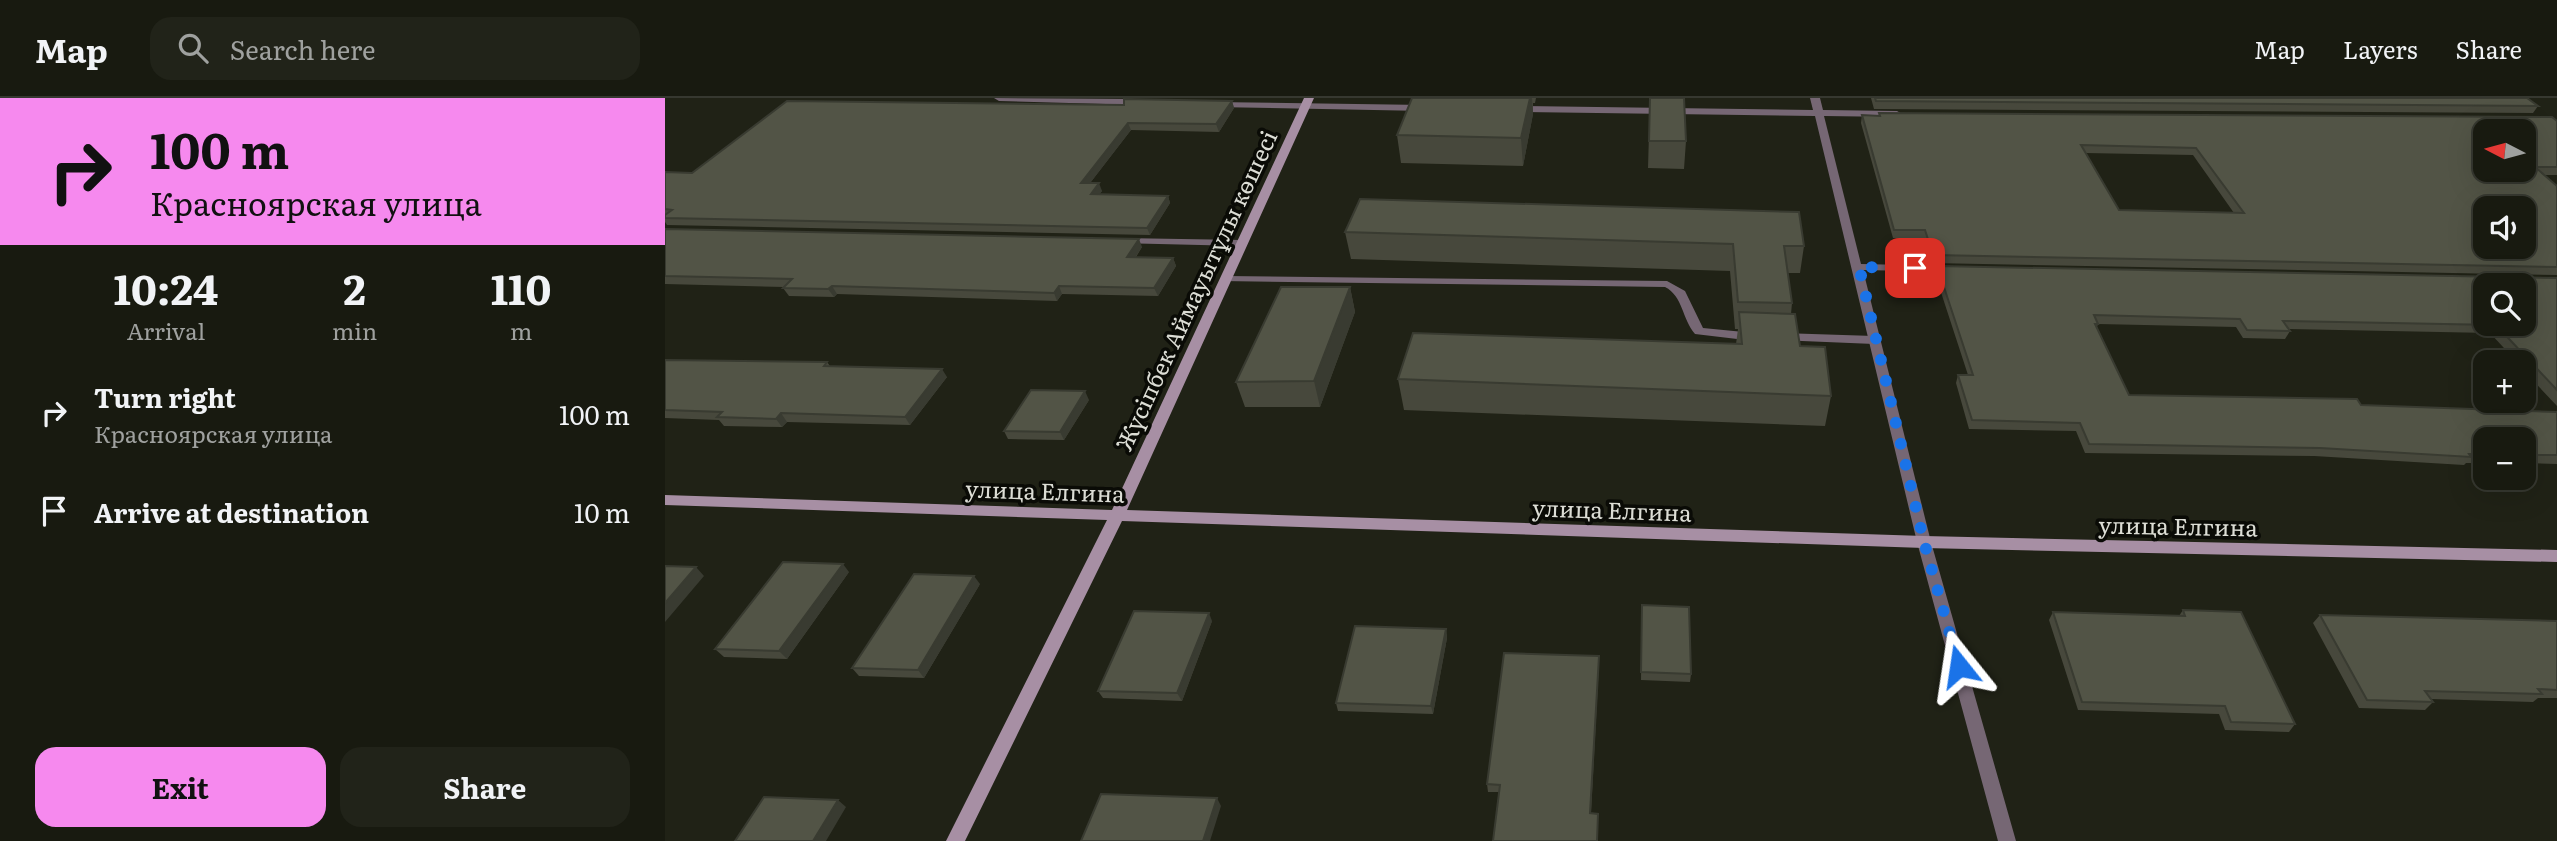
<!DOCTYPE html>
<html lang="en">
<head>
<meta charset="utf-8">
<style>
  :root { --surface:#181a10; --page:#212319; --text:#f1f3f6; --muted:#9fa19f; --line:#363830; --accent:#f689ee }
  body { margin:0; font-family:Literata,serif; background:var(--page); color:var(--text); height:100vh; display:flex; flex-direction:column; font-size:26px; white-space:nowrap }
  * { box-sizing:border-box; margin:0 }
  p { font-size:23px; color:var(--muted) }
  .icon { flex:none; width:38px; height:38px; fill:none; stroke:currentColor; stroke-width:2; stroke-linecap:round; stroke-linejoin:round }
  .map { position:relative; flex:1; overflow:hidden }
  .sheet { display:flex; flex-direction:column; background:var(--surface); width:665px }
  .sheet>* { flex:none }
  .top-card { background:#f689ee; color:#111; overflow:hidden }
  .needle { width:46px; rotate:276deg }
  .tools { position:absolute; left:1808px; top:21px; display:grid; gap:14px }
  .tools a { display:grid; place-items:center; width:63px; height:63px; border-radius:14px; background:var(--surface); box-shadow:0 7px 28px #0002,0 0 0 2px var(--line); font-size:35px }
  .pin { position:absolute; display:grid; place-items:center; width:60px; height:60px; color:#fff; margin:-30px; border-radius:14px; box-shadow:0 4px 10px #0006 }
  .me { position:absolute; width:77px; margin:-38px; rotate:345deg; stroke-linejoin:round; filter:drop-shadow(0 0 5px #0008) }
  .turn { display:flex; align-items:center; gap:24px; height:147px; padding:0 35px; font-size:32px }
  .turn .icon { width:91px; height:91px; stroke-width:2.5 }
  .turn b { display:block; font-size:49px; line-height:60px }
  .eta { display:flex; justify-content:space-evenly; align-items:center; height:119px; text-align:center }
  .eta b { font-size:42px; font-weight:700; line-height:49px }
  .cta { display:flex; gap:14px; margin-top:auto; padding:14px 35px }
  .cta a { flex:1; height:80px; border-radius:21px; background:var(--accent); color:#111; font-size:28px; font-weight:700; line-height:80px; text-align:center }
  .cta a+a { background:var(--page); color:var(--text) }
  ul { padding:0; list-style:none }
  li { display:flex; align-items:center; gap:21px; height:98px; padding:0 35px }
  li div { flex:1 }
  li b { display:block; font-size:26px }
  li em { font-style:normal }
  header { display:flex; align-items:center; gap:42px; box-sizing:border-box; height:98px; padding:0 35px; background:var(--surface); border-bottom:2px solid var(--line) }
  header strong { font-size:33px }
  nav { display:flex; gap:38px; margin-inline-start:auto; font-size:24px }
  .search { width:490px; height:63px; background:var(--page); display:flex; align-items:center; gap:18px; box-sizing:border-box; padding:0 24px; border-radius:21px; color:var(--muted); font-size:26px }
  main { display:flex; flex:1; min-height:0 }
  .map>svg:first-child { display:block }
  .lines { fill:none; stroke-linecap:round; stroke-linejoin:round }
  .lane { fill:#766774; fill-rule:evenodd }
  .street { fill:#766774; fill-rule:evenodd }
  .secondary { fill:#a78fa4; fill-rule:evenodd }
  .wall { fill:#47483c; fill-rule:evenodd }
  .shaded-wall { fill:#393b31 }
  .building { fill:#525446; stroke:#393b31; stroke-width:2; fill-rule:evenodd }
  .route { stroke:#1a73e8; stroke-width:12; stroke-dasharray:0 21.6 }
  .labels { text-anchor:middle; dominant-baseline:central; stroke-width:7; stroke-linejoin:round; paint-order:stroke }
  .street-label { font-size:23px; fill:#dcddd5; stroke:#0a0b06 }
</style>
</head>
<body>
<header>
<strong>Map</strong>
<div class="search"><svg class="icon" aria-label="search" viewBox="0 0 24 24"><circle cx="10" cy="10" r="6"/><path d="M15 15l6 6"/></svg>Search here</div>
<nav><a>Map</a><a>Layers</a><a>Share</a></nav>
</header>
<main>
<section class="sheet">
<div class="top-card">
<div class="turn"><svg class="icon" aria-label="right" viewBox="0 0 24 24"><path d="M7 20v-9h11M14 6l5 5-5 5"/></svg><div><b>100 m</b>Красноярская улица</div></div>
</div>
<div class="eta">
<div><b>10:24</b><p>Arrival</p></div>
<div><b>2</b><p>min</p></div>
<div><b>110</b><p>m</p></div>
</div>
<ul>
<li><svg class="icon" aria-label="right" viewBox="0 0 24 24"><path d="M7 20v-9h11M14 6l5 5-5 5"/></svg><div><b>Turn right</b><p>Красноярская улица</p></div><em>100 m</em></li>
<li><svg class="icon" aria-label="arrive" viewBox="0 0 24 24"><path d="M6 21V4h12l-3 4 3 4H6"/></svg><div><b>Arrive at destination</b></div><em>10 m</em></li>
</ul>
<div class="cta"><a>Exit</a><a>Share</a></div>
</section>
<div class="map">
<svg width="1892" height="743" viewBox="0 0 1892 743">
  <rect width="100%" height="100%" fill="#202216"/>
  <g class="lines">
    <path class="lane" d="M 560,178 L 1002,183 L 1020,193 L 1038,230 L 1089,235 L 1095,239 L 1089,243 L 1030,236 C 1017,221 1018,198 1000,189 L 556,183 L 556,179 Z
      M 1116,235 L 1209,238 L 1215,242 L 1209,246 L 1112,242 L 1110,239 L 1112,236 Z"/>
    <path class="street" d="M 329,0 L 476,1 L 481,4 L 476,7 L 334,3 Z
      M 1145,0 L 1155,0 L 1158,12 L 1232,13 L 1237,16 L 1232,19 L 1159,18 L 1196,166 L 1289,168 L 1295,171 L 1289,174 L 1198,172 L 1266,444 L 1351,743 L 1333,743 L 1252,444 L 1150,18 L 850,14 L 845,11 L 850,8 L 1148,12 Z
      M 546,4 L 760,7 L 765,10 L 760,13 L 549,9 L 546,8 Z
      M 456,140 L 577,142 L 582,145 L 577,148 L 452,145 L 451,143 Z"/>
    <path class="secondary" d="M 639,0 L 649,0 L 462,412 L 1259,438 L 1892,452 L 1892,464 L 1259,450 L 457,423 L 300,743 L 281,743 L 442,422 L 0,407 L 0,397 L 447,412 Z"/>
  </g>
  <path class="wall" d="M 747,0 L 871,0 L 870,5 L 868,5 L 868,16 L 858,68 L 736,65 L 732,37 Z
    M 985,0 L 1021,43 L 1019,71 L 983,70 Z
    M 1206,0 L 1862,0 L 1873,8 L 1868,15 L 1209,11 Z
    M 567,3 L 569,10 L 554,34 L 466,32 L 425,85 L 437,93 L 434,96 L 503,98 L 505,105 L 485,137 L 2,127 L 0,124 L 0,74 L 27,75 L 459,7 Z
    M 1214,15 L 1892,23 L 1892,77 L 1879,77 L 1892,88 L 1892,177 L 1266,165 L 1258,140 L 1228,140 L 1196,25 L 1197,17 L 1214,18 ZM 1420,55 L 1528,57 L 1569,115 L 1454,112 Z
    M 0,131 L 477,149 L 471,159 L 508,160 L 511,168 L 493,198 L 397,196 L 392,203 L 172,196 L 169,199 L 124,198 L 118,190 L 119,189 L 0,186 Z
    M 680,134 L 1139,148 L 1135,175 L 1123,175 L 1127,205 L 1126,216 L 1135,248 L 1166,298 L 1160,328 L 739,312 L 733,281 L 1071,246 L 1073,231 L 1070,231 L 1065,173 L 686,161 Z
    M 1272,168 L 1892,180 L 1892,308 L 1858,272 L 1858,264 L 1852,264 L 1825,235 L 1624,231 L 1625,233 L 1620,241 L 1578,240 L 1571,229 L 1433,226 L 1432,229 L 1464,297 L 1696,307 L 1892,314 L 1892,366 L 1858,365 L 1858,341 L 1820,341 L 1820,365 L 1801,365 L 1799,367 L 1649,358 L 1420,355 L 1411,333 L 1304,331 L 1291,285 L 1293,277 L 1303,277 L 1270,176 Z
    M 685,189 L 690,214 L 655,309 L 580,309 L 571,284 Z
    M 0,262 L 162,264 L 165,268 L 282,279 L 245,327 L 122,324 L 117,329 L 59,328 L 54,322 L 0,320 Z
    M 424,302 L 399,342 L 343,341 L 339,333 Z
    M 184,474 L 122,561 L 59,559 L 50,551 Z
    M 315,486 L 259,580 L 194,578 L 187,570 Z
    M 977,507 L 1026,576 L 1025,584 L 976,582 Z
    M 1518,512 L 1630,626 L 1624,634 L 1560,632 L 1554,616 L 1413,612 L 1384,522 L 1388,514 L 1514,518 Z
    M 1655,517 L 1892,523 L 1892,600 L 1873,600 L 1868,604 L 1765,601 L 1768,604 L 1760,612 L 1694,610 L 1648,525 Z
    M 547,523 L 517,603 L 438,600 L 433,593 Z
    M 781,531 L 782,540 L 768,616 L 673,613 L 671,605 Z
    M 934,566 L 926,715 L 834,694 L 823,694 L 822,686 Z"/>
  <path class="shaded-wall" d="M 865,0 L 867,0 L 868,16 L 858,68 L 856,40 Z
    M 567,3 L 569,10 L 554,34 L 551,26 Z
    M 463,25 L 466,32 L 419,93 L 416,85 Z
    M 434,85 L 437,93 L 429,104 L 426,96 Z
    M 503,98 L 505,105 L 485,137 L 482,130 Z
    M 474,141 L 477,149 L 465,167 L 462,159 Z
    M 508,160 L 511,168 L 493,198 L 489,190 Z
    M 167,188 L 172,196 L 169,199 L 163,191 Z
    M 394,188 L 397,196 L 392,203 L 389,195 Z
    M 685,189 L 690,214 L 655,309 L 649,283 Z
    M 277,271 L 282,279 L 245,327 L 240,319 Z
    M 420,293 L 424,302 L 399,342 L 395,334 Z
    M 116,315 L 122,324 L 117,329 L 111,321 Z
    M 178,466 L 184,474 L 122,561 L 114,553 Z
    M 31,469 L 39,478 L 0,524 L 0,505 Z
    M 309,478 L 315,486 L 259,580 L 253,572 Z
    M 544,515 L 547,523 L 517,603 L 512,595 Z
    M 781,531 L 782,540 L 768,616 L 766,608 Z
    M 552,700 L 556,708 L 545,743 L 538,743 Z
    M 173,702 L 181,709 L 161,743 L 148,743 Z"/>
  <path class="building" d="M 747,0 L 865,0 L 856,40 L 732,37 Z
    M 985,0 L 1019,0 L 1021,43 L 984,43 Z
    M 1210,0 L 1862,0 L 1873,8 L 1211,3 Z
    M 459,1 L 567,3 L 551,26 L 463,25 L 416,85 L 434,85 L 426,96 L 503,98 L 482,130 L 0,120 L 0,117 L 7,112 L 0,111 L 0,74 L 27,75 L 122,3 L 459,7 Z
    M 1214,15 L 1887,19 L 1892,23 L 1892,69 L 1870,69 L 1892,88 L 1892,169 L 1268,157 L 1260,132 L 1229,132 L 1197,17 L 1215,18 ZM 1820,33 L 1858,33 L 1858,72 L 1820,72 ZM 1416,47 L 1531,50 L 1579,115 L 1454,112 ZM 1820,110 L 1858,110 L 1858,149 L 1820,149 Z
    M 695,101 L 1134,114 L 1139,148 L 1119,148 L 1127,205 L 1073,204 L 1068,146 L 680,134 Z
    M 0,131 L 474,141 L 462,159 L 508,160 L 489,190 L 394,188 L 389,195 L 167,188 L 163,191 L 118,190 L 127,181 L 0,178 Z
    M 1272,168 L 1892,180 L 1892,292 L 1831,227 L 1618,223 L 1625,233 L 1582,232 L 1575,221 L 1429,217 L 1433,226 L 1430,226 L 1464,297 L 1692,301 L 1696,307 L 1892,314 L 1892,357 L 1858,357 L 1858,341 L 1820,341 L 1820,356 L 1804,356 L 1806,359 L 1655,350 L 1424,346 L 1415,325 L 1307,322 L 1293,277 L 1308,277 ZM 1820,187 L 1858,187 L 1858,226 L 1820,226 Z
    M 616,189 L 685,189 L 649,283 L 571,284 Z
    M 1074,214 L 1130,216 L 1135,248 L 1160,249 L 1166,298 L 733,281 L 748,235 L 1077,246 Z
    M 0,262 L 162,264 L 159,268 L 277,271 L 240,319 L 116,315 L 111,321 L 52,319 L 57,314 L 0,312 Z
    M 366,292 L 420,293 L 395,334 L 339,333 Z
    M 118,464 L 178,466 L 114,553 L 50,551 Z
    M 0,468 L 31,469 L 0,505 Z
    M 249,476 L 309,478 L 253,572 L 187,570 Z
    M 977,507 L 1024,509 L 1026,576 L 976,574 Z
    M 1518,512 L 1576,514 L 1630,626 L 1566,624 L 1560,608 L 1417,604 L 1388,514 L 1520,518 Z
    M 469,513 L 544,515 L 512,595 L 433,593 Z
    M 1655,517 L 1892,523 L 1892,592 L 1873,591 L 1877,596 L 1760,593 L 1768,604 L 1702,602 Z
    M 690,528 L 781,531 L 766,608 L 671,605 Z
    M 839,555 L 934,558 L 925,715 L 933,716 L 932,743 L 828,743 L 835,687 L 822,686 Z
    M 436,696 L 552,700 L 538,743 L 416,743 Z
    M 99,699 L 173,702 L 148,743 L 70,743 Z"/>
  <g class="lines">
    <path class="route" d="M 1250,170 L 1194,169 L 1259,444 L 1294,568"/>
  </g>
  <g class="labels">
    <g class="street-label">
      <text transform="translate(530 192) rotate(-65)">Жүсіпбек Аймауытұлы көшесі</text>
      <text transform="translate(380 392) rotate(2)">улица Елгина</text>
      <text transform="translate(947 411) rotate(2)">улица Елгина</text>
      <text transform="translate(1513 427) rotate(1)">улица Елгина</text>
    </g>
  </g>
</svg>
<div class="tools">
<a><svg class="needle" viewBox="-14 -14 28 28"><path d="M0-13l5 13h-10z" fill="#e53935"/><path d="M0 13l5-13h-10z" fill="#9fa19f"/></svg></a>
<a><svg class="icon" aria-label="sound" viewBox="0 0 24 24"><path d="M4 9h4l5-4v14l-5-4H4zM17 9q2 3 0 6"/></svg></a>
<a><svg class="icon" aria-label="search" viewBox="0 0 24 24"><circle cx="10" cy="10" r="6"/><path d="M15 15l6 6"/></svg></a>
<a>+</a>
<a>−</a>
</div>
<div class="pin" style="left:1250px;top:170px;background:#d93025"><svg class="icon" aria-label="arrive" viewBox="0 0 24 24"><path d="M6 21V4h12l-3 4 3 4H6"/></svg></div>
<svg class="me" style="left:1294px;top:568px" viewBox="-20 -20 40 40"><path d="M0-17L14 15 0 8-14 15z" fill="#1a73e8" stroke="#fff" stroke-width="4"/></svg>
</div>
</main>
</body>
</html>
